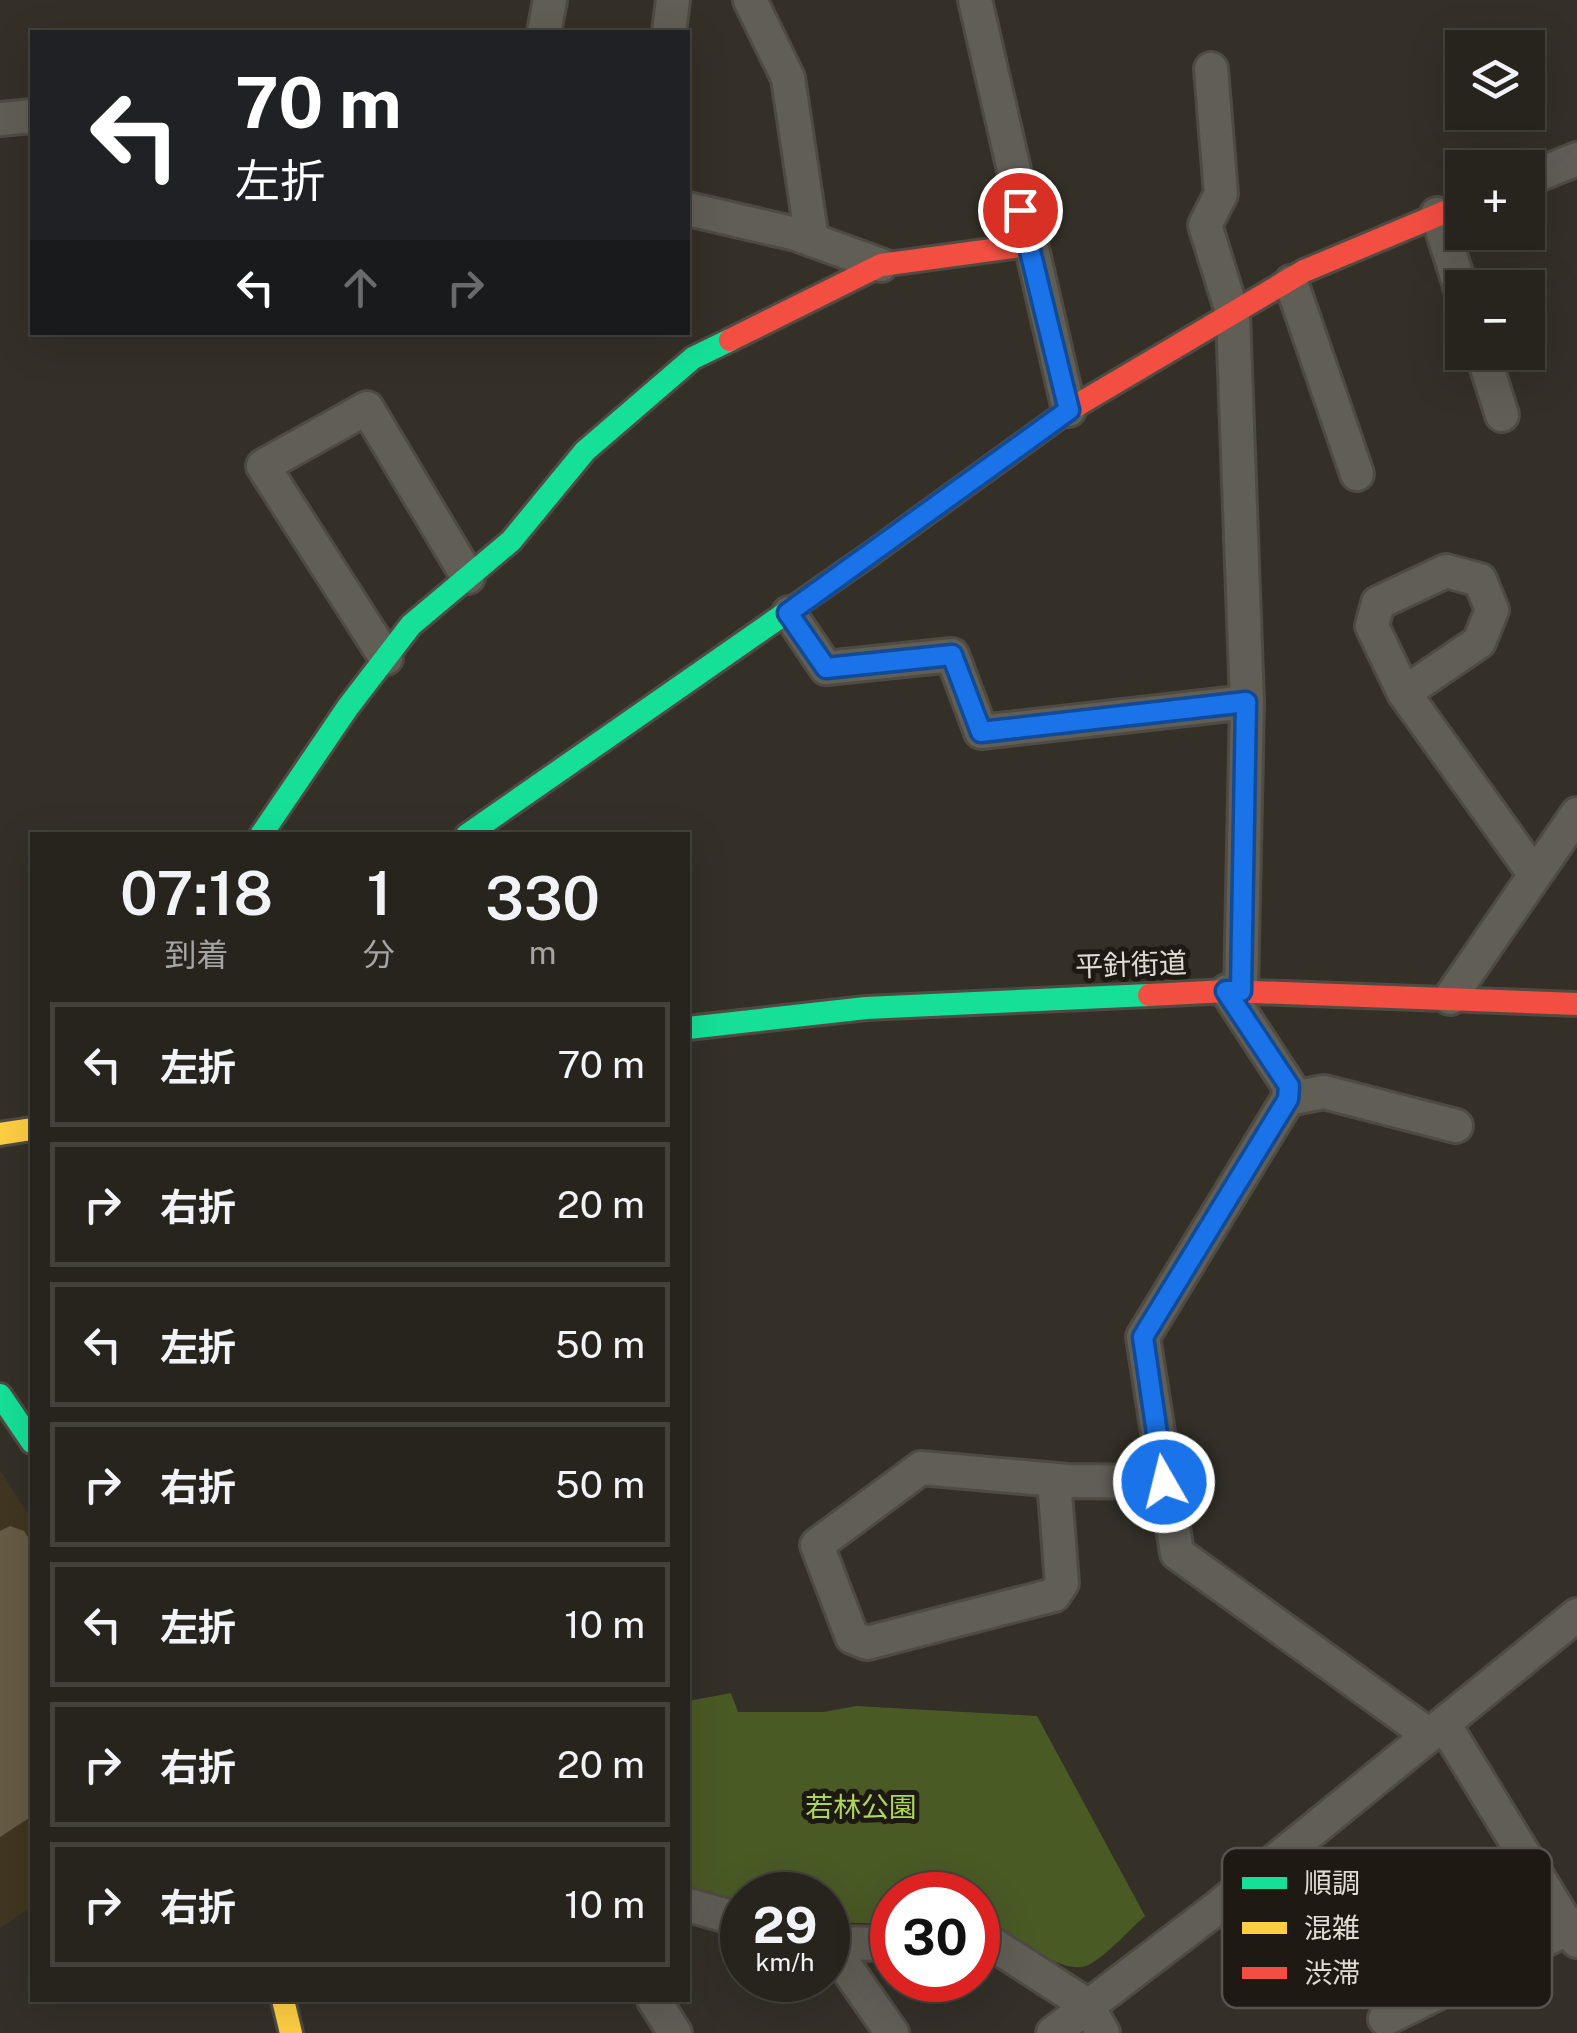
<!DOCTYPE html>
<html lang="ja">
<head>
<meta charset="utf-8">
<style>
  :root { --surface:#27241e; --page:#2f2c27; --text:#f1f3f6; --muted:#a4a4a4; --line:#43413c }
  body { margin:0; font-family:"Public Sans","Noto Sans JP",sans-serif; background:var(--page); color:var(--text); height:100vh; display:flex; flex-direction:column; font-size:38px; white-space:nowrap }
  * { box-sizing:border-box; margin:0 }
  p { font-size:32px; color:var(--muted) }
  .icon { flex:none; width:55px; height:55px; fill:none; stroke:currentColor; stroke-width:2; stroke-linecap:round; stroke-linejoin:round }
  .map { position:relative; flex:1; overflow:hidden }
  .details { position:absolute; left:30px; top:832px; width:660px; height:1170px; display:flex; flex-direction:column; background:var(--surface); border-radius:0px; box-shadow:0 10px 40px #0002,0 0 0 2px var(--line) }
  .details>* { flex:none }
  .banner { position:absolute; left:30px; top:30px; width:660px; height:305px; border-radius:0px; box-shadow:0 10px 40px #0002,0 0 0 2px var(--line); background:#202124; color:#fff; overflow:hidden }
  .buttons { position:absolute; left:1445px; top:30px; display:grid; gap:20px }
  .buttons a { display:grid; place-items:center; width:100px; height:100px; border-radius:0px; background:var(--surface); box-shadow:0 10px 40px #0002,0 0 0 2px var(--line); font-size:50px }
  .speed { position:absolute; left:720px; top:1872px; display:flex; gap:20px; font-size:50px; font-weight:700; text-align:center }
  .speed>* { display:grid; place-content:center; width:130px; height:130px; border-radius:50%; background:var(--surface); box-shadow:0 10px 40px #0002,0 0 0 2px var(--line); line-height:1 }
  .speed small { font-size:25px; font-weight:400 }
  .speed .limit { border:15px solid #d22; background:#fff; color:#111 }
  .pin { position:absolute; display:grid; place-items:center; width:85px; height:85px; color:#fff; margin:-42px; border:5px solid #fff; border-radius:50%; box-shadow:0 2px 10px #0007 }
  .me { position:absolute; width:110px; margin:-55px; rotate:352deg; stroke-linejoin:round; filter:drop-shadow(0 0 8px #0008) }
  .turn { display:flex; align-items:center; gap:35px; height:210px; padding:0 40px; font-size:45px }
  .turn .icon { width:130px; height:130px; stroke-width:2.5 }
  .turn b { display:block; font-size:70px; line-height:85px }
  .lanes { display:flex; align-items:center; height:95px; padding:0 40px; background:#0003; justify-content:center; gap:50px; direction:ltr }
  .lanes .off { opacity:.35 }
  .eta { display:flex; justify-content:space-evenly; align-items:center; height:170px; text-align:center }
  .eta b { font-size:60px; font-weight:600; line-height:70px }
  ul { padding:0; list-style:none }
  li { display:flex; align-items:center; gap:30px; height:125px; margin:0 20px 15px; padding:0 20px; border:5px solid var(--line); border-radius:0px }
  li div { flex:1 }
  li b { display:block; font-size:38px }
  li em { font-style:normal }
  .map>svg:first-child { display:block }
  .built { fill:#403621 }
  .green { fill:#4a5a25 }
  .building { fill:#665c44 }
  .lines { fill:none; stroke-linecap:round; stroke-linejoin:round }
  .street-casing { stroke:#4f4b43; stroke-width:38 }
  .fast-casing { stroke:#4f4b43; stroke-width:28 }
  .slow-casing { stroke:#4f4b43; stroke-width:28 }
  .jam-casing { stroke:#4f4b43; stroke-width:28 }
  .street { stroke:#615e56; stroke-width:32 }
  .fast { stroke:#16e098; stroke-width:22 }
  .slow { stroke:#ffcf43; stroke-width:22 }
  .jam { stroke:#f24e42; stroke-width:22 }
  .route-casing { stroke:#114b97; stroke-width:25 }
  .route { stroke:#1a73e8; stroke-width:18 }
  .labels { text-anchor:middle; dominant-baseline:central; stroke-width:10; stroke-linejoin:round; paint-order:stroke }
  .street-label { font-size:28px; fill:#e1dcd2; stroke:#1e1a13 }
  .park-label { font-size:28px; fill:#acd559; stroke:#1e1a13 }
  .key { fill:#1e1a13; stroke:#58544c; stroke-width:2.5 }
  .key-label { font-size:28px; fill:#e1dcd2 }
</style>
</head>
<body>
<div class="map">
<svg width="1577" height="2033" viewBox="0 0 1577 2033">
  <rect width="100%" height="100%" fill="#343028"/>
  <path class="built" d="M 0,1470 L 32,1520 L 32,1906 L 0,1928 Z"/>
  <path class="green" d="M 731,1693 L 738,1712 L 824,1712 L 856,1706 L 1037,1716 L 1145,1916 C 1128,1931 1111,1951 1092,1963 C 1063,1983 1012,1927 978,1926 L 978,1895 L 892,1895 L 892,1924 L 828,1922 L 828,1895 L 742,1895 L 742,1904 L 688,1888 L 688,1701 Z"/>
  <path class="building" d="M 10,1526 L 24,1531 L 32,1543 L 32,1816 L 0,1837 L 0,1531 Z"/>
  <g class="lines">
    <g class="street-casing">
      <path id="street" d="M 750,0 L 788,78 L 812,240
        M 975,0 L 1069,410
        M 544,32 L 550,0
        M 669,32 L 673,0
        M 1211,69 L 1221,194 L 1205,225 L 1233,315 L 1247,702 L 1241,991
        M 0,119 L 32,116
        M 1528,179 L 1577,159
        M 688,209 L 796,234 L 881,265
        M 1437,214 L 1462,292
        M 1291,282 L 1357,474
        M 1482,352 L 1502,415
        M 789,613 L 826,668 L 952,655 L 981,732 L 1247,702
        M 386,658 L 263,466 L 367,408 L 468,577
        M 1404,693 L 1479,642 L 1492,610 L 1480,580 L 1446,571 L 1378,603 L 1372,626 L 1404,693 L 1535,875
        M 1227,991 L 1289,1086 L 1288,1099 L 1143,1337 L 1177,1553 L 1429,1735
        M 1450,998 L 1577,814
        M 1288,1099 L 1324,1092 L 1456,1126
        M 1054,1480 L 1062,1583 L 1054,1595 L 867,1643 L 852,1637 L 817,1545 L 921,1468 L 1068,1481 L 1164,1482
        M 1444,1724 L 1577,1941
        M 688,1905 L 742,1920
        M 828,1943 L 892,1944
        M 978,1943 L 991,1943 L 1087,2005 L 1103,2033
        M 830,1944 L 892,2033
        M 654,2000 L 675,2033
        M 1385,2019 L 1577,1924
        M 1053,2033 L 1217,1908 L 1577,1615"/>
    </g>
    <g class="fast-casing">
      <path id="fast" d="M 261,835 L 348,707 L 411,625 L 511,541 L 585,451 L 693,358 L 730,340
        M 467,835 L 869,555
        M 688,1028 L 866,1008 L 1149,995
        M 0,1395 L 32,1442"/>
    </g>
    <g class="slow-casing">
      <path id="slow" d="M 0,1134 L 32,1129
        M 283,2000 L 291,2033"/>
    </g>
    <g class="jam-casing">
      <path id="jam" d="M 730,340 L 881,265 L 1028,245
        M 869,555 L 1069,410 L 1304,271 L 1462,205
        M 1149,995 L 1227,991 L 1577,1004"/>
    </g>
    <use href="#street" class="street"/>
    <use href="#fast" class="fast"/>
    <use href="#slow" class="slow"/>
    <use href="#jam" class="jam"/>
  </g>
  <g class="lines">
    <g class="route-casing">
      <path id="route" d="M 1020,210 L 1069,410 L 788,613 L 826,668 L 952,655 L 981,732 L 1246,702 L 1241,991 L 1226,991 L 1289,1086 L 1288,1099 L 1143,1337 L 1164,1482"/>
    </g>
    <use href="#route" class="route"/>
  </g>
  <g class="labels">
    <g class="street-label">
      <text transform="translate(1131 964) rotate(-2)">平針街道</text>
    </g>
    <g class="park-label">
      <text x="861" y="1806">若林公園</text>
    </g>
  </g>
  <rect x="1222" y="1848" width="330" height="160" rx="15" class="key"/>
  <rect x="1242" y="1877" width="45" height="12" fill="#16e098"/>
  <rect x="1242" y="1922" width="45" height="12" fill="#ffcf43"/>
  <rect x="1242" y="1967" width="45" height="12" fill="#f24e42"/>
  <g class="key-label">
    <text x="1304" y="1893">順調</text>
    <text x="1304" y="1938">混雑</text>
    <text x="1304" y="1983">渋滞</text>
  </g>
</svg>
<div class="buttons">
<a><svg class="icon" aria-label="layers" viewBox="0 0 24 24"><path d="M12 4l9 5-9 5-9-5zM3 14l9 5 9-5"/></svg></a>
<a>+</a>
<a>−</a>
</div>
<div class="speed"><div>29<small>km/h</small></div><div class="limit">30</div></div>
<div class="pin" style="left:1020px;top:210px;background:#d93025"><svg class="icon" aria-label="arrive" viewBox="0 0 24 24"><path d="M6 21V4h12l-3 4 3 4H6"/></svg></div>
<svg class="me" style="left:1164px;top:1482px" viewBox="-20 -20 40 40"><circle r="17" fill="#1a73e8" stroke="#fff" stroke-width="3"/><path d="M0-11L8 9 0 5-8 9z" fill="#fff"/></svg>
<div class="banner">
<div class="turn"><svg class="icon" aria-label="left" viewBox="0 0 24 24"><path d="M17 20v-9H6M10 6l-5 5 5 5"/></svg><div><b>70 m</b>左折</div></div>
<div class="lanes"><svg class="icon" aria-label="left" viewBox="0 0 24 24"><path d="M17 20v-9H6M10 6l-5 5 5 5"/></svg><svg class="icon off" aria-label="ahead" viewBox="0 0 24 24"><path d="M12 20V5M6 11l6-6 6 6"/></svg><svg class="icon off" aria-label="right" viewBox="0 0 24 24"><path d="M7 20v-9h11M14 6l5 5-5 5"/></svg></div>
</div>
<section class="details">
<div class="eta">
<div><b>07:18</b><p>到着</p></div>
<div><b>1</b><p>分</p></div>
<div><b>330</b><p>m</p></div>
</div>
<ul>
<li><svg class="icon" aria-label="left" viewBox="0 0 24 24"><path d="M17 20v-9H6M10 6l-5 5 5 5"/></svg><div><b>左折</b></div><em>70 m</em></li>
<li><svg class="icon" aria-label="right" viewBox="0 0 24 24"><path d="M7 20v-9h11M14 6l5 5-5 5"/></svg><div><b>右折</b></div><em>20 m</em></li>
<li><svg class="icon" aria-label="left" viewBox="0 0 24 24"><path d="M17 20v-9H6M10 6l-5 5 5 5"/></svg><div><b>左折</b></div><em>50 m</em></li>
<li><svg class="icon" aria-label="right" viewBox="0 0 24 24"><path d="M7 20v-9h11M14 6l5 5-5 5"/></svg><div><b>右折</b></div><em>50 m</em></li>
<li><svg class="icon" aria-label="left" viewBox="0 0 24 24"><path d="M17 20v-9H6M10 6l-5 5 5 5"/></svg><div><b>左折</b></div><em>10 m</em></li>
<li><svg class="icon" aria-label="right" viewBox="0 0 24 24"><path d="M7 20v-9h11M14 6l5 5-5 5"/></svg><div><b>右折</b></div><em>20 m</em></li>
<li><svg class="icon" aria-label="right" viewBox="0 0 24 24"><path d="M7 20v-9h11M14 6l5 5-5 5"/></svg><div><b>右折</b></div><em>10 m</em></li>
</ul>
</section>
</div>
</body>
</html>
